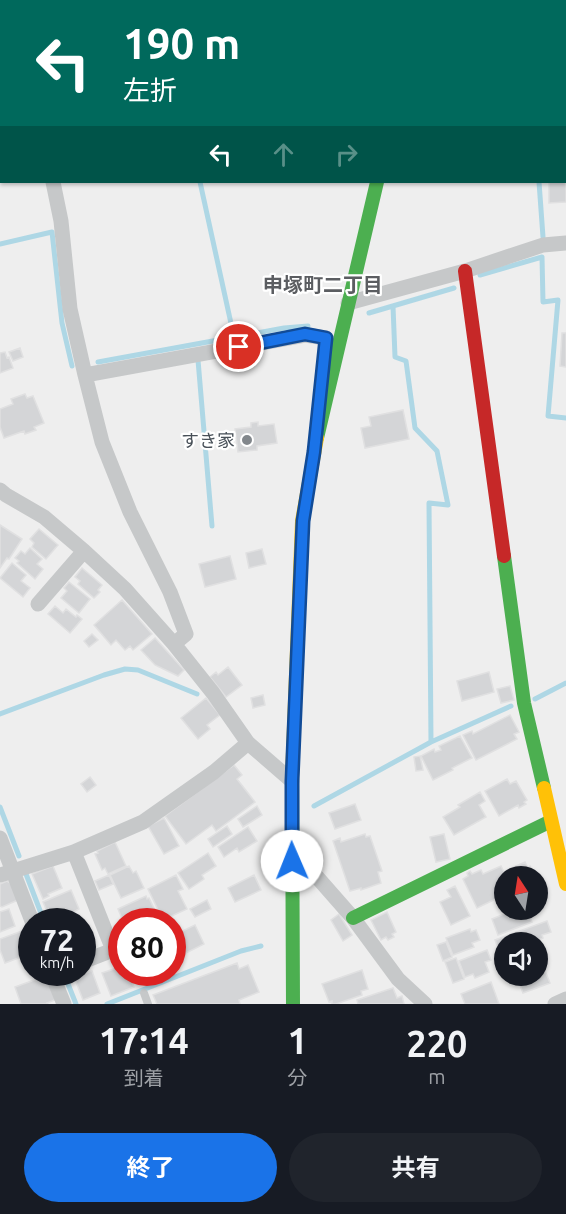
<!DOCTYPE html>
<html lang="ja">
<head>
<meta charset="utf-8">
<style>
  :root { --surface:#171b24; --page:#20242c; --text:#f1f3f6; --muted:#9ea1a6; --accent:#1a73e8 }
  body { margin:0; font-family:Ubuntu,"Noto Sans JP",sans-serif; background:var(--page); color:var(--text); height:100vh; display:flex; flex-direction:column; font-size:22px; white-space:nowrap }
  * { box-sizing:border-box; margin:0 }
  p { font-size:20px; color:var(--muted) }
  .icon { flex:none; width:33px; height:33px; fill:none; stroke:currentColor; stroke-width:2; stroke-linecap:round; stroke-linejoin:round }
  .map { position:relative; height:1004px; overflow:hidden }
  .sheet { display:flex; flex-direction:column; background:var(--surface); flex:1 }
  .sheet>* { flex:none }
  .hud { position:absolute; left:0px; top:0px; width:567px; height:183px; box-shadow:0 2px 4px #0004; background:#00695c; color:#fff; overflow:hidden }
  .needle { width:39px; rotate:348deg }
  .controls { position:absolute; left:494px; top:866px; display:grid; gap:12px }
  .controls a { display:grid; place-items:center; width:54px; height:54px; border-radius:50%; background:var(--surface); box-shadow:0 2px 4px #0004; font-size:30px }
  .speed { position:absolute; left:18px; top:908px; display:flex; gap:12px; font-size:30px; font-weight:700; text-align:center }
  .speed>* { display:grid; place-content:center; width:78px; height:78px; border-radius:50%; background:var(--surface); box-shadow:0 2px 4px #0004; line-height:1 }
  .speed small { font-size:15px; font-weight:400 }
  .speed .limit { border:9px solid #d22; background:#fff; color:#111 }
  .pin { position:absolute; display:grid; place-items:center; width:51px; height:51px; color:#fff; margin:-26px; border:3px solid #fff; border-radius:50%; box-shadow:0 2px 6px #0007 }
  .me { position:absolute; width:66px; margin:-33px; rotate:359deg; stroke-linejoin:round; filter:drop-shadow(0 0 4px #0008) }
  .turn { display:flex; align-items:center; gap:21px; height:126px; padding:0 24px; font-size:27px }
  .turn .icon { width:78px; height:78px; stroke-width:2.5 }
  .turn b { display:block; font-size:42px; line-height:51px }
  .lanes { display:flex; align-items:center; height:57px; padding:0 24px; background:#0003; justify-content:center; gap:30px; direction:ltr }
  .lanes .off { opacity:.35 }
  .eta { display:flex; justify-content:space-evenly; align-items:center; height:102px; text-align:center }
  .eta b { font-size:36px; font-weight:700; line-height:42px }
  .action { display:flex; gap:12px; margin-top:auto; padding:12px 24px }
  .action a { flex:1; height:69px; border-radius:36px; background:var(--accent); color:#fff; font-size:24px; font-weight:700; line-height:69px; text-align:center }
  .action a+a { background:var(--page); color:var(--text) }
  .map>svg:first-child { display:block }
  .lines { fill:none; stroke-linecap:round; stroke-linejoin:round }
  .stream { stroke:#aed7e5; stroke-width:5 }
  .building { fill:#d4d5d7; stroke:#e0e0e1; stroke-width:1.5 }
  .lane { stroke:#c6c8c9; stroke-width:8 }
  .street { stroke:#c6c8c9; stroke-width:15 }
  .fast { stroke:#4caf50; stroke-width:14 }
  .slow { stroke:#ffc107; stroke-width:14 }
  .jam { stroke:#c62828; stroke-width:14 }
  .route-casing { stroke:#114b97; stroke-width:15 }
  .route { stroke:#1a73e8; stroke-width:10 }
  .poi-dot { fill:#82878c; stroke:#fff; stroke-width:2 }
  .labels { text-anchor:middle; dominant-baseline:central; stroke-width:4.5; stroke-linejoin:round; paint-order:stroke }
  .poi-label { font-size:18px; fill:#485058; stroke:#fff; text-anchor:end }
  .neighbourhood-label { font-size:20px; font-weight:bold; fill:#5b5d61; stroke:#fff }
</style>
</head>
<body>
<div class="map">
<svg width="566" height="1004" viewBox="0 0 566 1004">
  <rect width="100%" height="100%" fill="#eee"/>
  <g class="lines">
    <path class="stream" d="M 161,0 L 161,2
      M 200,182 L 234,337
      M 539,182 L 543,237
      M 0,244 L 52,232 L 62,323 L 72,366
      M 480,275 L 542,257 L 543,302 L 558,300 L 548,416 L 566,418
      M 393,306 L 395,357 L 406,361 L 415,428 L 437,451 L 448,505 L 429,503 L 431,742
      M 369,313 L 454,288
      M 198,360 L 212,526
      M 98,362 L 284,328 L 308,326
      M 535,699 L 566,683
      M 0,714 L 104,675 L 125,669 L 138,670 L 197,694
      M 314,806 L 431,742 L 511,706
      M 0,807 L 19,856
      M 26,874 L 44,921
      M 66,979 L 76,1004
      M 107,1004 L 241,951 L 261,946"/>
  </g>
  <path class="building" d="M 566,177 L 566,202 L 549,203 L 549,182 L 566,182 Z
    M 562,333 L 566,333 L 566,367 L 560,366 Z
    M 20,348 L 23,357 L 13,361 L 9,352 Z
    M 5,352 L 7,358 L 9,357 L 13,368 L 0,373 L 0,353 Z
    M 25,394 L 27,398 L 33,396 L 44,423 L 34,427 L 36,430 L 25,434 L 24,431 L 4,438 L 0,427 L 0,409 L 13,404 L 11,399 Z
    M 403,410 L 409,439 L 365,448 L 361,428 L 371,426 L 369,417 Z
    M 258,422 L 258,426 L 274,424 L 277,443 L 257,446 L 257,450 L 238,452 L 235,429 L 251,427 L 251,423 Z
    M 0,525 L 22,539 L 9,559 L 7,558 L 0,568 Z
    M 39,529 L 58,545 L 46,559 L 32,547 L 34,543 L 30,539 Z
    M 30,548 L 42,559 L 37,564 L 43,569 L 35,579 L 17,563 L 19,561 L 15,558 L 21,551 L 25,554 Z
    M 262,549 L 266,564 L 249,568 L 246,553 Z
    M 230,556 L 236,579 L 205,587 L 199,564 Z
    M 12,563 L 26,575 L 21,581 L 30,588 L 23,597 L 0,578 Z
    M 82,568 L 102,585 L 98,590 L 100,592 L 94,598 L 78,584 L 80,581 L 75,577 Z
    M 69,582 L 90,599 L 79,613 L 61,598 L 67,591 L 64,588 Z
    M 122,600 L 152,634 L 133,650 L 130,646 L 125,650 L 116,640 L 111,645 L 94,625 Z
    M 55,606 L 63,613 L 66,609 L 76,617 L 77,615 L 82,619 L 70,633 L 48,614 Z
    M 92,634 L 98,640 L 89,647 L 84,641 Z
    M 155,638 L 184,670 L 178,676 L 155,665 L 141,650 Z
    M 228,667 L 242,685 L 226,697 L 210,677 L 216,672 L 218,675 Z
    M 489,672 L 494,692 L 462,701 L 457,681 Z
    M 510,686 L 514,700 L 501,703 L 497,689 Z
    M 263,695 L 265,705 L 253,708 L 251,698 Z
    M 206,698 L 220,715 L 207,725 L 210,729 L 198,739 L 181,718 Z
    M 510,715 L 519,732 L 514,734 L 517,739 L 476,760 L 463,735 L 472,731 L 473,734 Z
    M 460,736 L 472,758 L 452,768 L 453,770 L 433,780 L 421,756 L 434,749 L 435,752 L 441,750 L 439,746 Z
    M 420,756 L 423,770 L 416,771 L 414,757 Z
    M 234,765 L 242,775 L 237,779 L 255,802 L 216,831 L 212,825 L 186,844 L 165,816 Z
    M 90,777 L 96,785 L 87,792 L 81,784 Z
    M 507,779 L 510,784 L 516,781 L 527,800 L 524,802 L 526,804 L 519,808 L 518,805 L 499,816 L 485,791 Z
    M 480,792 L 485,801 L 479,805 L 486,817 L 454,835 L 443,817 L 460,807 L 458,805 Z
    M 355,804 L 361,820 L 335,829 L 329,813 Z
    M 257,806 L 262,815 L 243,827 L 238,819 Z
    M 164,818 L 179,846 L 164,854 L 148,826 Z
    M 227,826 L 232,834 L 213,847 L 208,839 Z
    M 248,827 L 257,841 L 239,852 L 237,848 L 224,857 L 218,847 Z
    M 365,834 L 366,837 L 370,836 L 382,871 L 378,872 L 381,883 L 361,890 L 361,888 L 350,891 L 333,841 L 340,838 L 341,842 Z
    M 444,834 L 450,859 L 436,862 L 430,837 Z
    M 115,842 L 126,866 L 108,874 L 105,868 L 102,870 L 95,854 L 98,853 L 97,851 Z
    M 208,853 L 216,866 L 202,875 L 204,879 L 189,889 L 178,873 Z
    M 525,862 L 528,868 L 530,866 L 535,876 L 510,876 L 507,870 Z
    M 53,866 L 62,888 L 48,894 L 49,896 L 43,899 L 32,874 Z
    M 129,866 L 133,873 L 136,871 L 144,888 L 121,898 L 110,875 Z
    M 501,866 L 506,876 L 504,876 L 504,880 L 502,881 L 504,886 L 504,895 L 477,908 L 463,879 L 468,876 L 467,873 L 470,871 L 472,874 L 481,870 L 483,874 Z
    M 109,875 L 113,884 L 99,890 L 95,881 Z
    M 176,875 L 183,889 L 178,891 L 187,909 L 163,920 L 148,889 Z
    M 254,875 L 261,890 L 235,902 L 228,888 Z
    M 7,881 L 12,884 L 18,900 L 2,907 L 0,906 L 0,884 Z
    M 455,886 L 470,916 L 451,925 L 440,902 L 451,897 L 447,890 Z
    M 71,890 L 79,909 L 70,914 L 72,918 L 66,921 L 61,921 L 60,918 L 51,921 L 43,902 Z
    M 146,896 L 147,899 L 149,898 L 158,917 L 150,921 L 142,921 L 142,920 L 139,921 L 123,921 L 118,909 Z
    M 207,900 L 211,909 L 195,917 L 190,909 Z
    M 9,909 L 15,926 L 0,932 L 0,912 Z
    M 517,909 L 527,909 L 532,922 L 498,935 L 492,919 Z
    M 387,912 L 396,932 L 392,934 L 394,937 L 388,940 L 386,937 L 381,940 L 371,920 Z
    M 339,914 L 352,935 L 343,941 L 331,920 Z
    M 547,921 L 551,932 L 542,935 L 543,938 L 533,942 L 504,942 L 504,951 L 500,953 L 495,940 Z
    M 195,925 L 204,944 L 184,954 L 174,935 Z
    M 470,929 L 471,932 L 476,930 L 480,940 L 472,943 L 474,947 L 453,955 L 446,938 Z
    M 22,931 L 25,940 L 28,939 L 32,948 L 32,953 L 5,963 L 0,950 L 0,939 Z
    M 446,942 L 452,957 L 443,961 L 437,945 Z
    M 487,950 L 491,960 L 485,962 L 489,972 L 475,978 L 473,974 L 465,977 L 459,961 Z
    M 456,958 L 464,979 L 453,983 L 445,962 Z
    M 540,958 L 550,983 L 523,993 L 516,975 L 537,975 L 537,959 Z
    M 237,963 L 239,969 L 248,965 L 259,992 L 239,1000 L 240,1004 L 157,1004 L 153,995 Z
    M 122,966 L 122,972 L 128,972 L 134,987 L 111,996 L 102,973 Z
    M 362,970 L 368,989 L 361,991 L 362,995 L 336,1004 L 332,1004 L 332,1001 L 329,1002 L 322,984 Z
    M 92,971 L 100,993 L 83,1000 L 74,977 Z
    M 136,972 L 171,972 L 162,976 L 161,973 L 139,981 Z
    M 48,975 L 57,999 L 47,1003 L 48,1004 L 21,1004 L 15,987 Z
    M 491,982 L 499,1004 L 465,1004 L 461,994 Z
    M 393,988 L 397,998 L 402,996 L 404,1004 L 358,1004 L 357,1000 Z"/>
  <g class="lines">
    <path class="lane" d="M 144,993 L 148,1004"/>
    <path class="street" d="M 0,24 L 2,28
      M 0,52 L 2,51
      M 53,182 L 61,221 L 70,309 L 85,375 L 102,442 L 130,512 L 170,592 L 186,634 L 174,644
      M 348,303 L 465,271 L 543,245 L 566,243
      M 85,375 L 305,335 L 326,338
      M 0,490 L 6,495 L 44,517 L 84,551 L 125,589 L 174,644 L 213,693 L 248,743 L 292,781
      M 38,604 L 84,551
      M 0,838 L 32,921
      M 74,852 L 113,950 L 82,962
      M 292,861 L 317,877 L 353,918 L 398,979 L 425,1004
      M 0,875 L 74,852 L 143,822 L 214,772 L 248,743
      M 51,972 L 64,1004
      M 555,1004 L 566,999"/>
    <path class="fast" d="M 317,438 L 377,182
      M 504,556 L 524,703 L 544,788
      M 292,777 L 293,1004
      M 353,918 L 551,821"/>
    <path class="slow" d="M 438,2 L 439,0
      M 292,777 L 302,521 L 317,438
      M 544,788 L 566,884"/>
    <path class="jam" d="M 277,0 L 283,2
      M 465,271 L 504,556"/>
  </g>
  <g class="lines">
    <g class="route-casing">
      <path id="route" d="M 239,347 L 305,334 L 326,338 L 314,452 L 303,521 L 292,781 L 292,861"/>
    </g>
    <use href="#route" class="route"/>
  </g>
  <circle class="poi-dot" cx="247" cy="440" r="6"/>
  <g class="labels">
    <g class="poi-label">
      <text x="235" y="440">すき家</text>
    </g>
    <g class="neighbourhood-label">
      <text x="323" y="284">申塚町二丁目</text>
    </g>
  </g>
</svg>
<div class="controls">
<a><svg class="needle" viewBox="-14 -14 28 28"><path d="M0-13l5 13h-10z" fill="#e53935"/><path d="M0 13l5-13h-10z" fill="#9ea1a6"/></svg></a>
<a><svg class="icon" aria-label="sound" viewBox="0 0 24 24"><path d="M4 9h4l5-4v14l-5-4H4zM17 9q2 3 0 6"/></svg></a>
</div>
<div class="speed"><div>72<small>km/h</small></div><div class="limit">80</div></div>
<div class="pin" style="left:239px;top:347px;background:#d93025"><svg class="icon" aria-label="arrive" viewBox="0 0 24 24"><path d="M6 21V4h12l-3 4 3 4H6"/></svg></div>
<svg class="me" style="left:292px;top:861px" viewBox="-20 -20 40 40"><circle r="19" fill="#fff"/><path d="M0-13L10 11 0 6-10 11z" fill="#1a73e8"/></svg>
<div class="hud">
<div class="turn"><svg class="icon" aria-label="left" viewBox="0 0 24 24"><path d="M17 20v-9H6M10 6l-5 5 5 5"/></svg><div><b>190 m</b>左折</div></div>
<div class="lanes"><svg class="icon" aria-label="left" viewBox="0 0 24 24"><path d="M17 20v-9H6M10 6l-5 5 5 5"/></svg><svg class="icon off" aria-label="ahead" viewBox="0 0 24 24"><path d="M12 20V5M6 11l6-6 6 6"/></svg><svg class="icon off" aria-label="right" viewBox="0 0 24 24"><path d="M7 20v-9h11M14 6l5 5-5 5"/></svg></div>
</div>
</div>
<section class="sheet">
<div class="eta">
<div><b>17:14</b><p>到着</p></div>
<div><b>1</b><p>分</p></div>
<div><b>220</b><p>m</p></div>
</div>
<div class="action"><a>終了</a><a>共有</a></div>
</section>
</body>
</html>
